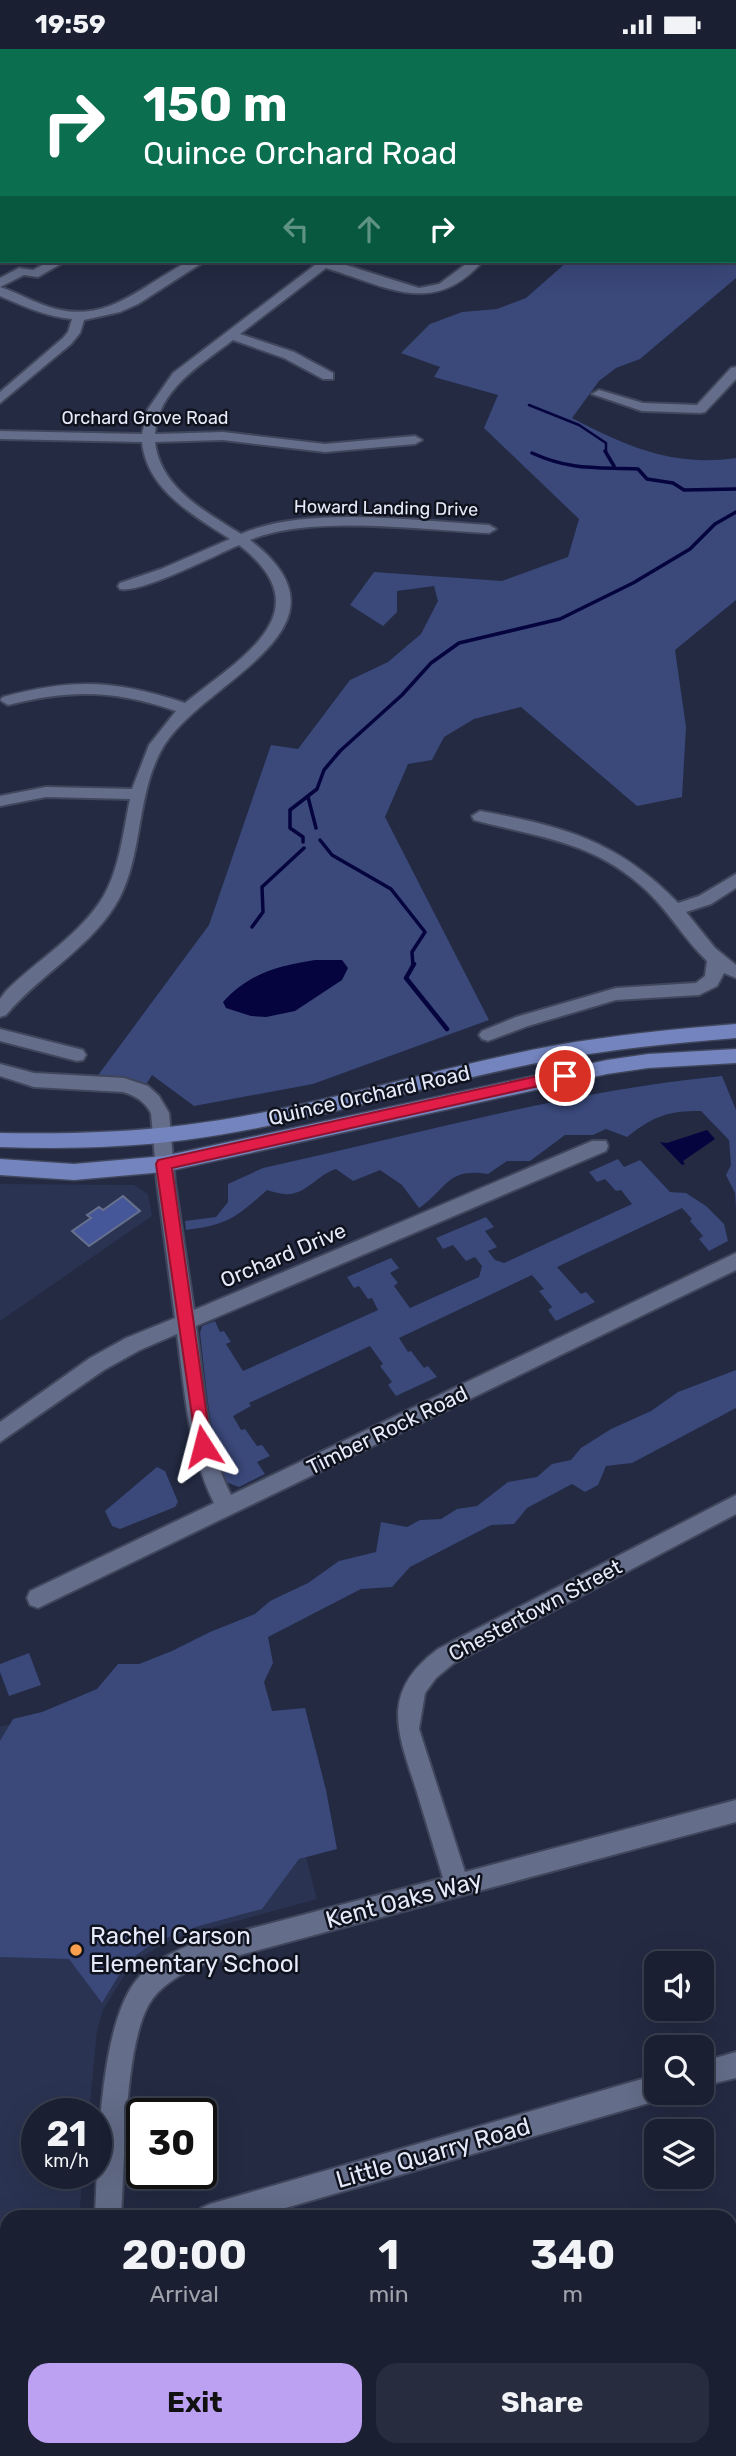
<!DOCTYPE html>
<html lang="en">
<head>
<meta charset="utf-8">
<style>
  :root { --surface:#1a2032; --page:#272d3e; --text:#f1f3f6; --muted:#9fa3ac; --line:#383e4d; --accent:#bca0f2 }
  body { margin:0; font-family:Rubik,sans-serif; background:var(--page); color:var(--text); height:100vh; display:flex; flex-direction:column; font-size:26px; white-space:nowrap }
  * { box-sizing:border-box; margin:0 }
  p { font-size:23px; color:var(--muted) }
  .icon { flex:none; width:38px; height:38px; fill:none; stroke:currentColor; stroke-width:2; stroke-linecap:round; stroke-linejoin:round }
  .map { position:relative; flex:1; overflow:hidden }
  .sheet { position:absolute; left:0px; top:2161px; width:737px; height:247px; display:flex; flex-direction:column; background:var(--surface); border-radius:21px 21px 0 0; box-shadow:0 7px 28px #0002,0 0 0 2px var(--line) }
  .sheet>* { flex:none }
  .hud { position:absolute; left:0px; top:0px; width:737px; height:214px; box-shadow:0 7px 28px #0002,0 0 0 2px var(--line); background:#0b6e4f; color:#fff; overflow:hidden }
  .fabs { position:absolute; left:644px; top:1902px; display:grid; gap:14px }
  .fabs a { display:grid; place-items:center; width:70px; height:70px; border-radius:14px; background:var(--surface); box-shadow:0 7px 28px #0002,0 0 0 2px var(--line); font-size:35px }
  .speed { position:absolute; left:21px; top:2049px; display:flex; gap:14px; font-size:35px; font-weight:700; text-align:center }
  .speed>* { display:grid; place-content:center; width:91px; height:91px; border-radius:50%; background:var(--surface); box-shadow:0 7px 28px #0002,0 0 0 2px var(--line); line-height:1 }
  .speed small { font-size:18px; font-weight:400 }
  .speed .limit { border:4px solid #111; border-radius:10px; background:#fff; color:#111 }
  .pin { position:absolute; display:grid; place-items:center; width:60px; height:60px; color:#fff; margin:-30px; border:4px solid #fff; border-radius:50%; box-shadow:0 2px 7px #0007 }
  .me { position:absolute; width:77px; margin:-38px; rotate:351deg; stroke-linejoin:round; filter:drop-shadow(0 0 5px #0008) }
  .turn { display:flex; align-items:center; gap:24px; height:147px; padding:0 28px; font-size:32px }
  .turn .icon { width:91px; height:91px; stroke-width:2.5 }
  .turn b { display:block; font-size:49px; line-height:60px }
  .lanes { display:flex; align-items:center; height:66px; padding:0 28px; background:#0003; justify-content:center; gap:35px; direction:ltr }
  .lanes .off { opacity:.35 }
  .eta { display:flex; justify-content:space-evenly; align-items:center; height:119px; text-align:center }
  .eta b { font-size:42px; font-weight:700; line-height:49px }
  .cta { display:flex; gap:14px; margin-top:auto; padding:14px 28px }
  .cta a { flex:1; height:80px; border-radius:21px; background:var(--accent); color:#111; font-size:28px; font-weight:700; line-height:80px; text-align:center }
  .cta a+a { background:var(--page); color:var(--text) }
  .status { display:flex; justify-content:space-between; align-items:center; height:49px; padding:0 35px; background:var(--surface); direction:ltr }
  .status svg { height:19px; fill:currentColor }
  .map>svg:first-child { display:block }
  .built { fill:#2a3351 }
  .green { fill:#3a487a }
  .water { fill:#06043f }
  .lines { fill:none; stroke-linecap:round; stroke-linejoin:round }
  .stream-far2 { stroke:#06043f; stroke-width:2.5 }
  .stream-far1 { stroke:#06043f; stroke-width:3.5 }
  .stream { stroke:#06043f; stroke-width:4.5 }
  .building { fill:#455798; stroke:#67718d; stroke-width:2 }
  .minor-casing { stroke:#40465b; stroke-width:4 }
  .major-casing { stroke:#40465b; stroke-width:3 }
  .minor { fill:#646d89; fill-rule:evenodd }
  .major { fill:#7384be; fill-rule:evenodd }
  .route { fill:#e11d48; stroke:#92132f; stroke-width:2 }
  .poi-dot { fill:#f99f4d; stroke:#10131e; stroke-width:2.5 }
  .labels { text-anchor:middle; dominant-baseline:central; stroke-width:5; stroke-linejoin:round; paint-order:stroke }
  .far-street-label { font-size:18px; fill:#e5ebfb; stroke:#10131e }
  .street-label { font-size:21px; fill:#e5ebfb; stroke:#10131e }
  .near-street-label { font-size:24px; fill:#e5ebfb; stroke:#10131e }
  .near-poi-label { font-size:24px; fill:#e5ebfb; stroke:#10131e; text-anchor:start }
</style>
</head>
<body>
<div class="status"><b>19:59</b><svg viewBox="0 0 49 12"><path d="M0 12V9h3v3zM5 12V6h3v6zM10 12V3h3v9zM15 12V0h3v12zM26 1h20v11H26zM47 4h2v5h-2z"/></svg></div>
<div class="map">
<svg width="736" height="2407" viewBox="0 0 736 2407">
  <rect width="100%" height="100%" fill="#232a42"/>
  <path class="built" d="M 0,1135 L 134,1136 L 148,1145 L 152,1167 L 0,1272 Z
    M 266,1658 L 317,1850 L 185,1886 L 163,1895 L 142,1908 L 127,1922 L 103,1961 L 97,1981 L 89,2065 L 37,2065 L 37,2124 L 83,2125 L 79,2168 L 7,2168 L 7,2218 L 0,2222 L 0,1677 L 105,1664 Z"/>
  <path class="green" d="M 214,0 L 736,0 L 736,42 L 735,2 Z
    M 736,191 L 736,229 L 640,310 L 616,319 L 599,332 L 572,369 C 628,398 673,418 736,409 L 736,551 L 675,601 L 686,678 L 682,748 L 637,757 L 521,658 L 474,670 L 444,688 L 432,711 L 408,715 L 385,768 L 489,971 L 313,1035 L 194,1057 L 152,1026 L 142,1042 L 93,1033 L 209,876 L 271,696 L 298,700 L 350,631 L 388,613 L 421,585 L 438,552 L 434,537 L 397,542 L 397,563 L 383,577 L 350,556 L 374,523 L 502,532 L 568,508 L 579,470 L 484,379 L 498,346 L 434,328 L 440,318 L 401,304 L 430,275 L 462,263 L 497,260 L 526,249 L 568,212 L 735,212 Z
    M 722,1027 L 736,1061 L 736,1160 L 735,1144 L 726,1126 L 731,1116 L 729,1091 L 701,1062 C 667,1062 654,1067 627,1088 L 606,1080 L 593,1086 L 565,1086 L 530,1112 L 507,1112 L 488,1125 C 447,1118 447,1140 419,1159 L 402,1136 L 380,1121 L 353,1132 L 336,1120 C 319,1125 308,1143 290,1145 C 283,1146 274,1143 267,1141 C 236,1169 227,1176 186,1181 L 185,1172 L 216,1168 L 228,1153 L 228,1135 L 263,1119 C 415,1086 566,1042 722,1027 Z
    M 618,1110 L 624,1118 L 640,1111 L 670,1143 L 686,1144 L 706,1157 L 724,1175 L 728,1192 L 709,1202 L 699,1190 L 703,1187 L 690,1172 L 692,1170 L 682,1159 L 557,1218 L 581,1245 L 586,1243 L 595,1253 L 556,1272 L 548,1261 L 552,1258 L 539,1242 L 544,1240 L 532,1226 L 399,1289 L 408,1303 L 411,1302 L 424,1319 L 428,1317 L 437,1328 L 396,1347 L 388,1336 L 392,1333 L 380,1317 L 383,1315 L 370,1297 L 249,1354 L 251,1357 L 233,1367 L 241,1381 L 245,1380 L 257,1397 L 262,1396 L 270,1407 L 257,1413 L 265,1425 L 239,1438 L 226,1433 C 210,1396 205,1325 200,1284 L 202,1277 L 215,1272 L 220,1283 L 224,1282 L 231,1293 L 226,1295 L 243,1322 L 378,1261 L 372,1249 L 368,1250 L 359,1237 L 354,1239 L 347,1228 L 391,1209 L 399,1219 L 390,1224 L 398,1234 L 394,1237 L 410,1259 L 479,1228 L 482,1217 L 475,1208 L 466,1212 L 453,1196 L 443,1200 L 436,1189 L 486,1168 L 494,1178 L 485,1182 L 497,1198 L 488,1202 L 495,1211 L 504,1214 L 632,1155 L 621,1141 L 616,1142 L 605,1130 L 597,1133 L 589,1123 Z
    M 736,1321 L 736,1359 L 632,1414 L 606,1417 L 598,1436 L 585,1443 L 572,1435 L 527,1459 L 514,1475 L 491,1476 L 410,1518 L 392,1538 L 361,1540 L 268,1588 L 273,1614 L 264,1633 L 272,1662 L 305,1659 L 326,1741 L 337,1800 L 299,1810 L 262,1860 L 199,1877 L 153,1894 L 127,1913 L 102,1954 L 69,1910 L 0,1908 L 0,1692 L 13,1670 L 42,1663 L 97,1640 L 118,1615 L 139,1615 L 172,1602 L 210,1583 L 255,1565 L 270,1552 L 308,1534 L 339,1512 L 376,1503 L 381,1473 L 407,1478 L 420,1471 L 441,1470 L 457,1460 L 477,1457 L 508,1433 L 537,1428 L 552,1415 L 571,1411 L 581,1399 L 611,1380 L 651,1362 L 678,1343 Z
    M 157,1418 L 165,1422 L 178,1453 L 175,1458 L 120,1480 L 112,1477 L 105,1462 Z
    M 29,1604 L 41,1636 L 9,1647 L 0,1623 L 0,1615 Z"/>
  <path class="water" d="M 315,911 L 342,911 L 348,919 L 342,931 L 295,962 L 266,968 L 251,967 L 226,959 L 223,953 C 248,925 277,917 315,911 Z
    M 707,1081 L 715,1090 L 683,1112 L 685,1115 L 682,1116 L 660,1093 L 667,1094 Z"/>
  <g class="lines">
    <path class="stream-far2" d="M 189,2 L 191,0
      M 529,356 L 579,376 L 606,394 L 606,403"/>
    <path class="stream-far1" d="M 605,402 L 614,417
      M 532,404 C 572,422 596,418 638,420 L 647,430 L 673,434 L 684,441 L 736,440
      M 308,748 L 316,779
      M 320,791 L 332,806 L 391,840 L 425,883 L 412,903 L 413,917
      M 303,793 L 303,788 L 290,779 L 290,761 L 317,740 L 324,721 L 340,702 L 402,646 L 431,614 L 459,594 L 560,570 L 633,534 L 690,500 L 715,475 L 736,463
      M 252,878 L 263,863 L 262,838 L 304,799"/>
    <path class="stream" d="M 414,915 L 406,929 L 447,980"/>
  </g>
  <path class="building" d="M 123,1147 L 140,1162 L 89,1197 L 72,1182 L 91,1169 L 87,1166 L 99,1158 L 103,1161 Z"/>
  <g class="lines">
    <g class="minor-casing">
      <path id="minor" d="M 0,134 L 2,134 L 2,140 L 0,140 Z
        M 735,180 L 736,180 L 736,188 L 735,188 Z
        M 50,212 L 64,213 L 38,228 L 24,226 L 0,238 L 0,229 L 19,219 L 33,221 Z
        M 190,212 L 205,212 L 138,255 L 120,263 L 84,271 L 80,284 L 71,295 L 0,354 L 0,343 L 63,289 L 68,283 L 72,270 C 47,268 23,257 0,247 L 0,238 C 19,244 36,255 56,260 C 111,274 145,233 190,212 Z
        M 310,212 L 333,212 L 419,239 L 439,235 L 470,212 L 483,212 C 433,269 386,237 326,219 L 240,285 L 294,303 L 333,324 L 333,330 L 323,330 L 284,309 L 233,291 C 201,316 158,340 155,385 L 223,383 L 325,395 L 415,387 L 422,391 L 415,395 L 325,403 L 223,391 L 155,393 C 160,439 206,463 241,485 C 308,456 416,472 489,476 L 496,480 L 489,484 C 423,481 310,465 250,491 C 364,578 207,630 165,695 C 136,741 144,800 120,848 C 95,896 40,925 6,966 L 0,968 L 0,950 L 6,942 C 37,911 80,886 103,848 C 120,819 123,783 130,750 L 46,748 L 0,757 L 0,747 L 46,738 L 132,740 L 149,696 L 176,662 C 114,641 72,640 8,656 L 0,651 L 3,648 C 74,629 115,631 185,654 C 239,610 326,563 239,496 C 216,506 140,545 120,540 L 118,537 L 120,534 L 161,520 L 230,490 C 193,466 147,441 142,393 L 0,390 L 0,382 L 142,385 L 148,360 L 173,324 L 315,216 Z
        M 736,318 L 736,330 L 705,363 L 700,364 L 642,362 L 592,345 L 599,341 L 643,354 L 697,356 L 731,319 Z
        M 480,762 C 563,777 618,792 678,854 L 699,847 L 736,825 L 736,839 L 711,855 L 686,863 L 715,899 L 736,916 L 736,929 L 724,924 L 717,937 L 699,946 L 616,951 L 528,977 L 488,992 L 482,990 L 479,986 L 482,982 L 516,968 L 616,939 L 696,934 L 705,927 L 707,912 C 685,891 669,863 647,842 C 594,792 541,789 474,771 L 472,767 Z
        M 0,980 L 83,1001 L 86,1006 L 83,1011 L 77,1012 L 0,992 Z
        M 0,1015 L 34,1024 L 124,1029 L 148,1037 L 159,1047 L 169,1064 L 175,1134 L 194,1261 L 592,1092 L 606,1092 L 608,1097 L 606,1102 L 196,1277 C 204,1332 205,1395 231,1446 L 736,1204 L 736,1221 L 38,1559 L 30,1556 L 27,1549 L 30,1542 L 214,1454 C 188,1402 185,1342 177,1285 L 140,1301 L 104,1321 L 0,1393 L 0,1373 L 90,1309 L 126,1289 L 175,1269 L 157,1134 L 151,1064 C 144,1052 136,1047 123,1043 L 34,1038 L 0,1027 Z
        M 736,1446 L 736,1465 L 454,1614 L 436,1629 L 425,1644 L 419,1680 L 465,1823 L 736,1751 L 736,1773 L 195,1918 C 178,1927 159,1938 149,1955 C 124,1999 125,2114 121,2168 L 95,2168 C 98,2108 99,1981 135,1933 C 149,1914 171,1904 192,1895 L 443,1829 C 434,1799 425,1770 416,1740 C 397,1682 380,1643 438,1600 Z
        M 736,2003 L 736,2029 L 702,2037 L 702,2013 Z
        M 656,2026 L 656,2044 L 667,2044 L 665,2048 L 656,2052 L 254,2168 L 197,2168 L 201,2159 L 210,2155 Z
        M 736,2320 L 736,2348 L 730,2350 L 730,2322 Z
        M 736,2368 L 736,2396 L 730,2398 L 730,2370 Z
        M 74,2401 L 102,2401 L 102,2407 L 74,2407 Z
        M 495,2401 L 539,2401 L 536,2407 L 492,2407 Z
        M 646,2401 L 689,2401 L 686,2407 L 643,2407 Z"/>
    </g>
    <g class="major-casing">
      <path id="major" d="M 736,975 L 736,989 C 674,994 613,1000 552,1011 C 429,1034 309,1075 185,1091 C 123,1099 62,1100 0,1098 L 0,1084 C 62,1085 123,1084 185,1076 C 309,1061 429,1020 552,997 C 613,986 674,980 736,975 Z
        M 736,1000 L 736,1014 L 648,1019 L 607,1025 L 164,1123 L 74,1131 L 0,1126 L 0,1110 L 74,1115 L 164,1107 L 607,1011 L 648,1005 Z"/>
    </g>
    <use href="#minor" class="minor"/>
    <use href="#major" class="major"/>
  </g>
  <path class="route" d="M 565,1021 L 570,1023 L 572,1027 L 570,1030 L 172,1119 L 211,1397 L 209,1402 L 197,1402 L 156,1115 L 158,1111 Z"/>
  <circle class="poi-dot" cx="76" cy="1901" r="7"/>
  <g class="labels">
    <g class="far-street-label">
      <text x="145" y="369">Orchard Grove Road</text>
      <text transform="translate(386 459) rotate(1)">Howard Landing Drive</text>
    </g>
    <g class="street-label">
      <text transform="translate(369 1046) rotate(-13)">Quince Orchard Road</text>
      <text transform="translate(283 1206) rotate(-23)">Orchard Drive</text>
      <text transform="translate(387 1381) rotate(-26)">Timber Rock Road</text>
      <text transform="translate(535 1561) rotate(-28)">Chestertown Street</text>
    </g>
    <g class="near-street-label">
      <text transform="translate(404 1851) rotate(-15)">Kent Oaks Way</text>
      <text transform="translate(433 2104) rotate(-16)">Little Quarry Road</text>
    </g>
    <g class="near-poi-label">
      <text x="90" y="1887">Rachel Carson<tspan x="90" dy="28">Elementary School</tspan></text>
    </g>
  </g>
</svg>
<div class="fabs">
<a><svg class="icon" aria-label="sound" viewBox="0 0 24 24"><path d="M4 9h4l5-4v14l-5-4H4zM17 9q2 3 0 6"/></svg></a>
<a><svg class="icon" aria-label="search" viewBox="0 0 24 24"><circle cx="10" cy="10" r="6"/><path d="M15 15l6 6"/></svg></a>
<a><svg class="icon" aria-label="layers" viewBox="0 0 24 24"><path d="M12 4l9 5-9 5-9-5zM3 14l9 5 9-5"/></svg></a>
</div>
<div class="speed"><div>21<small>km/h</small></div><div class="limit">30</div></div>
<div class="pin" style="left:565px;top:1027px;background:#d93025"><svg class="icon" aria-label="arrive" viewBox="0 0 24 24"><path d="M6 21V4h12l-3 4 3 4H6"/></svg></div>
<svg class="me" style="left:203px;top:1397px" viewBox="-20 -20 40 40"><path d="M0-17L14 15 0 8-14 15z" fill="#e11d48" stroke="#fff" stroke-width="4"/></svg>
<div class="hud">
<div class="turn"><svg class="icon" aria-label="right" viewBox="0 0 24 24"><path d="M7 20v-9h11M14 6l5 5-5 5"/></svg><div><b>150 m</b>Quince Orchard Road</div></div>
<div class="lanes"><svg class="icon off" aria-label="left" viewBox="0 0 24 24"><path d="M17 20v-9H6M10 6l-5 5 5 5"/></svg><svg class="icon off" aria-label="ahead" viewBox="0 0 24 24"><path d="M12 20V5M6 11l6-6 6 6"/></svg><svg class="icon" aria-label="right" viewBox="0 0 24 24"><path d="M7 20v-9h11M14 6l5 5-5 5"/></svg></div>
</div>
<section class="sheet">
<div class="eta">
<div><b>20:00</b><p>Arrival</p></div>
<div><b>1</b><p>min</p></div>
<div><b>340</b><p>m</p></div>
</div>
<div class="cta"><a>Exit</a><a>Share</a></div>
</section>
</div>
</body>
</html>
